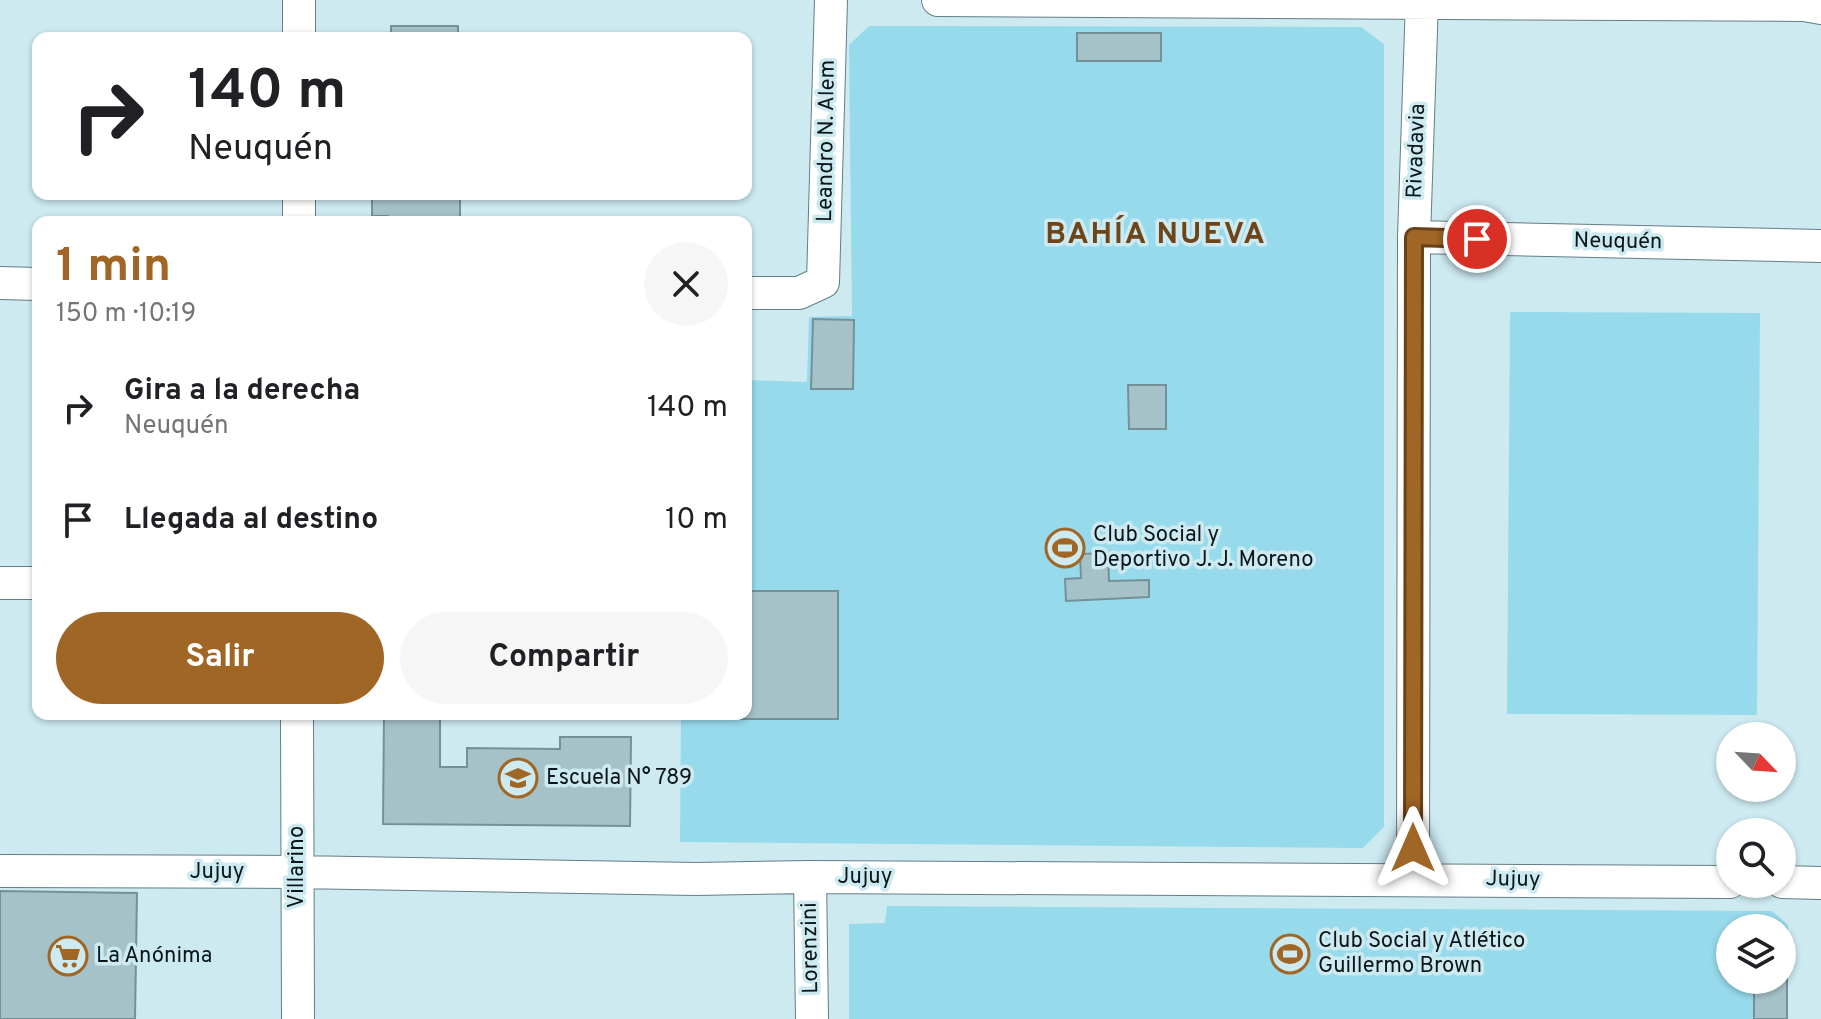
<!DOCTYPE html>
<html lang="es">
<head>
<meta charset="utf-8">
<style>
  :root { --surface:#fff; --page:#f6f6f6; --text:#202124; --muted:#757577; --accent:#a06625 }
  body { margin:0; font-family:Overpass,sans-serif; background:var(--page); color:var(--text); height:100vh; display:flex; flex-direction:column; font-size:30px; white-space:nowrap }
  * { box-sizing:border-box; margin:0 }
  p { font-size:26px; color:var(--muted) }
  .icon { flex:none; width:44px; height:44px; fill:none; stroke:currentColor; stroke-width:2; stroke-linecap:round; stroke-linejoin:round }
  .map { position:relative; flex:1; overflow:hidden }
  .drawer { position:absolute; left:32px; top:216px; width:720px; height:504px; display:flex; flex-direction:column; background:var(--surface); border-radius:16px; box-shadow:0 2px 6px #0004 }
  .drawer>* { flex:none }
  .top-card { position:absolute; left:32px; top:32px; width:720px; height:168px; border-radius:16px; box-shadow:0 2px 6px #0004; background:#fff; color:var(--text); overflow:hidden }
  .needle { width:52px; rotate:115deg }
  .tools { position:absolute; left:1716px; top:722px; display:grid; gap:16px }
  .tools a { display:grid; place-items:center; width:80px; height:80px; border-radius:50%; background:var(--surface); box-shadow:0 2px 6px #0004; font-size:40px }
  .pin { position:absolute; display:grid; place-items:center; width:68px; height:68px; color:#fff; margin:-34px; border:4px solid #fff; border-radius:50%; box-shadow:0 2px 8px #0007 }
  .me { position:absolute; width:88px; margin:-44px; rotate:0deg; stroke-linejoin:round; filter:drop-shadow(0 0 6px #0008) }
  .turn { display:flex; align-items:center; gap:28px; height:168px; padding:0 24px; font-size:36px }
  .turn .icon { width:104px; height:104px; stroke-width:2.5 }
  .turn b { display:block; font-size:56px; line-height:68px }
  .round { display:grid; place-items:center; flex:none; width:84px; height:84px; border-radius:42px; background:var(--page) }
  .headline { display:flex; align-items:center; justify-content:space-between; height:136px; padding:0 24px }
  h1 { font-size:48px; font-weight:700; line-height:60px; color:var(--accent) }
  .button { display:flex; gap:16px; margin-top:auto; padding:16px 24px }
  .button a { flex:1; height:92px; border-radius:48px; background:var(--accent); color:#fff; font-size:32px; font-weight:700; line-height:92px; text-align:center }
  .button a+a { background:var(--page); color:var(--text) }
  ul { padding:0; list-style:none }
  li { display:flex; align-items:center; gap:24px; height:112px; padding:0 24px }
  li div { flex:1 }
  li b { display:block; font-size:30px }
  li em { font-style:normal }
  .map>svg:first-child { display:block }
  .green { fill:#97daeb; fill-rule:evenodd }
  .building { fill:#a6c2c9; stroke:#769097; stroke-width:2 }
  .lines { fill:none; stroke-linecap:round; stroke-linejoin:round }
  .street-casing { stroke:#637e84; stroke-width:34 }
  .street { stroke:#fff; stroke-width:32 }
  .route-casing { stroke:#684218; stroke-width:20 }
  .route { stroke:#a06625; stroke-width:14 }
  .labels { text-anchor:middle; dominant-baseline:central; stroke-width:7; stroke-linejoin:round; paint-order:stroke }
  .street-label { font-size:22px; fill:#0b1618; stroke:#cdeaf1 }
  .poi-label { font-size:22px; fill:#0b1618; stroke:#cdeaf1; text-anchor:start }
  .district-label { font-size:30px; font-weight:bold; letter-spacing:2px; fill:#6d4519; stroke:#cdeaf1 }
</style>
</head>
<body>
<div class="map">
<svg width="1821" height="1019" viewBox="0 0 1821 1019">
  <rect width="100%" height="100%" fill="#cdeaf1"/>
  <path class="green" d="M 869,26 L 1361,27 L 1384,44 L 1384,827 L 1363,848 L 680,842 L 681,714 L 746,714 L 746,380 L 807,382 L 809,317 L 852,316 L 849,45 Z
    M 1510,312 L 1760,313 L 1757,715 L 1507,714 Z
    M 887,906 L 1772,911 L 1788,925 L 1788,1019 L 849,1019 L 849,924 L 885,923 ZM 1730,928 L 1782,928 L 1782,980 L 1730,980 Z"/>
  <path class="building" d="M 391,26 L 458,26 L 458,38 L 391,38 Z
    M 1077,33 L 1161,33 L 1161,61 L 1077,61 Z
    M 372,194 L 460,194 L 460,222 L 388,222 L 388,216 L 372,216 Z
    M 813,319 L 854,320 L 853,389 L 811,389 Z
    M 1128,385 L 1166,385 L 1166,429 L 1129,429 Z
    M 1108,553 L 1109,581 L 1149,580 L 1149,597 L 1066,601 L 1065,579 L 1081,578 L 1080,554 Z
    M 746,591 L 838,591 L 838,719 L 729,719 L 729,714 L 746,714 Z
    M 384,714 L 440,714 L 440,767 L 467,767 L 467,748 L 560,749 L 560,737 L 631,737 L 630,826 L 383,824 Z
    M 0,891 L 137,893 L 135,1019 L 0,1019 Z
    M 1782,976 L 1787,976 L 1787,1019 L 1754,1019 L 1754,980 L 1782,980 Z"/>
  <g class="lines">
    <g class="street-casing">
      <path id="street" d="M 938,0 L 1804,5 L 1821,8
        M 299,38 L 299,0
        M 299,222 L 299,194
        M 1414,237 L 1821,246
        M 0,283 L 38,284
        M 746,293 L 799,293 L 823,282 L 831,0
        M 0,583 L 38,583
        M 297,714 L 298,1019
        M 0,871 L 297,872 L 696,879 L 810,877 L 1730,882
        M 810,877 L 812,1019
        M 1413,879 L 1414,237 L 1422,0
        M 1782,882 L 1821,883"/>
    </g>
    <use href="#street" class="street"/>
  </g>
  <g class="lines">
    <g class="route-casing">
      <path id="route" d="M 1413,848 L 1414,237 L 1477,239"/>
    </g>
    <use href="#route" class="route"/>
  </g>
  <defs>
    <g id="stadium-ring" transform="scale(2)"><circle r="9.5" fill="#cdeaf1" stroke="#a06625" stroke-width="1.5"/><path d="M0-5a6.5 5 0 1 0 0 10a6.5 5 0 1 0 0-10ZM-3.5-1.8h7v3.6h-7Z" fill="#a06625"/></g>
    <g id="school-ring" transform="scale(2)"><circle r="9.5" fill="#cdeaf1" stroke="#a06625" stroke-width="1.5"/><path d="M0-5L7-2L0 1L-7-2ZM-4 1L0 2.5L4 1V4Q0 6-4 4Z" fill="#a06625"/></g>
    <g id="supermarket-ring" transform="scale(2)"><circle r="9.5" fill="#cdeaf1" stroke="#a06625" stroke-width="1.5"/><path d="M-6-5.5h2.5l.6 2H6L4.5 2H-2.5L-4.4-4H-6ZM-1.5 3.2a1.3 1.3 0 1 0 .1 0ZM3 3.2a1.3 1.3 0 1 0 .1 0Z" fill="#a06625"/></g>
  </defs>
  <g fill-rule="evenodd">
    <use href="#stadium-ring" x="1065" y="548"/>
    <use href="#school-ring" x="518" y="778"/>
    <use href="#stadium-ring" x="1290" y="954"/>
    <use href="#supermarket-ring" x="68" y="956"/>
  </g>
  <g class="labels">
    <g class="street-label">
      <text transform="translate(827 141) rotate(-89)">Leandro N. Alem</text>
      <text transform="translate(1417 151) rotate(-88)">Rivadavia</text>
      <text transform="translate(1618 242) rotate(1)">Neuquén</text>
      <text transform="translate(297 867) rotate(-90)">Villarino</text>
      <text x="217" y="872">Jujuy</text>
      <text x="865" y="877">Jujuy</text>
      <text transform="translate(1513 880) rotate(1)">Jujuy</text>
      <text transform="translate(811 948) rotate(-91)">Lorenzini</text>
    </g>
    <g class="poi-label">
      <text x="1093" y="535">Club Social y<tspan x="1093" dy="25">Deportivo J. J. Moreno</tspan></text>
      <text x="546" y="778">Escuela N° 789</text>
      <text x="1318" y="941">Club Social y Atlético<tspan x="1318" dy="25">Guillermo Brown</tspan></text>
      <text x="96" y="956">La Anónima</text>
    </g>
    <g class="district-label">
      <text x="1156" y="235">BAHÍA NUEVA</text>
    </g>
  </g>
</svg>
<div class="tools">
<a><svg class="needle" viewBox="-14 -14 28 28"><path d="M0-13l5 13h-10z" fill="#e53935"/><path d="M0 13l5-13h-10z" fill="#757577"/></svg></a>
<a><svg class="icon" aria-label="search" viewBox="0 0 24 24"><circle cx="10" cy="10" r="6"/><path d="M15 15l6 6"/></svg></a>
<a><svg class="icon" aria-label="layers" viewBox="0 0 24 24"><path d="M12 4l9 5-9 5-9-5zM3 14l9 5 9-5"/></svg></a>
</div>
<div class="pin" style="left:1477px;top:239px;background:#d93025"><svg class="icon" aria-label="arrive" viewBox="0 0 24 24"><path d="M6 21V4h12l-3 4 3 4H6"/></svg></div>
<svg class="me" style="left:1413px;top:848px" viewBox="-20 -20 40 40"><path d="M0-17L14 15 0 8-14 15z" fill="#a06625" stroke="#fff" stroke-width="4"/></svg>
<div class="top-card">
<div class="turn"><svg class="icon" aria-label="right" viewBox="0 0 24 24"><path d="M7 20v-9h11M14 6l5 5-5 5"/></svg><div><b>140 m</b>Neuquén</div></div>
</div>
<section class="drawer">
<div class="headline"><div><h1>1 min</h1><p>150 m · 10:19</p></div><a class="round"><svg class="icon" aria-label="close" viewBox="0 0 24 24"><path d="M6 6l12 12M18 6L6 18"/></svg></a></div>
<ul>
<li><svg class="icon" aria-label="right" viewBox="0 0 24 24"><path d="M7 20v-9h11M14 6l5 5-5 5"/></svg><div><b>Gira a la derecha</b><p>Neuquén</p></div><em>140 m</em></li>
<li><svg class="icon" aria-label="arrive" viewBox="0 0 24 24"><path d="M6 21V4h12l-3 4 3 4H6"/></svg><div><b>Llegada al destino</b></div><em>10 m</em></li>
</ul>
<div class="button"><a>Salir</a><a>Compartir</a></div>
</section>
</div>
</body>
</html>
